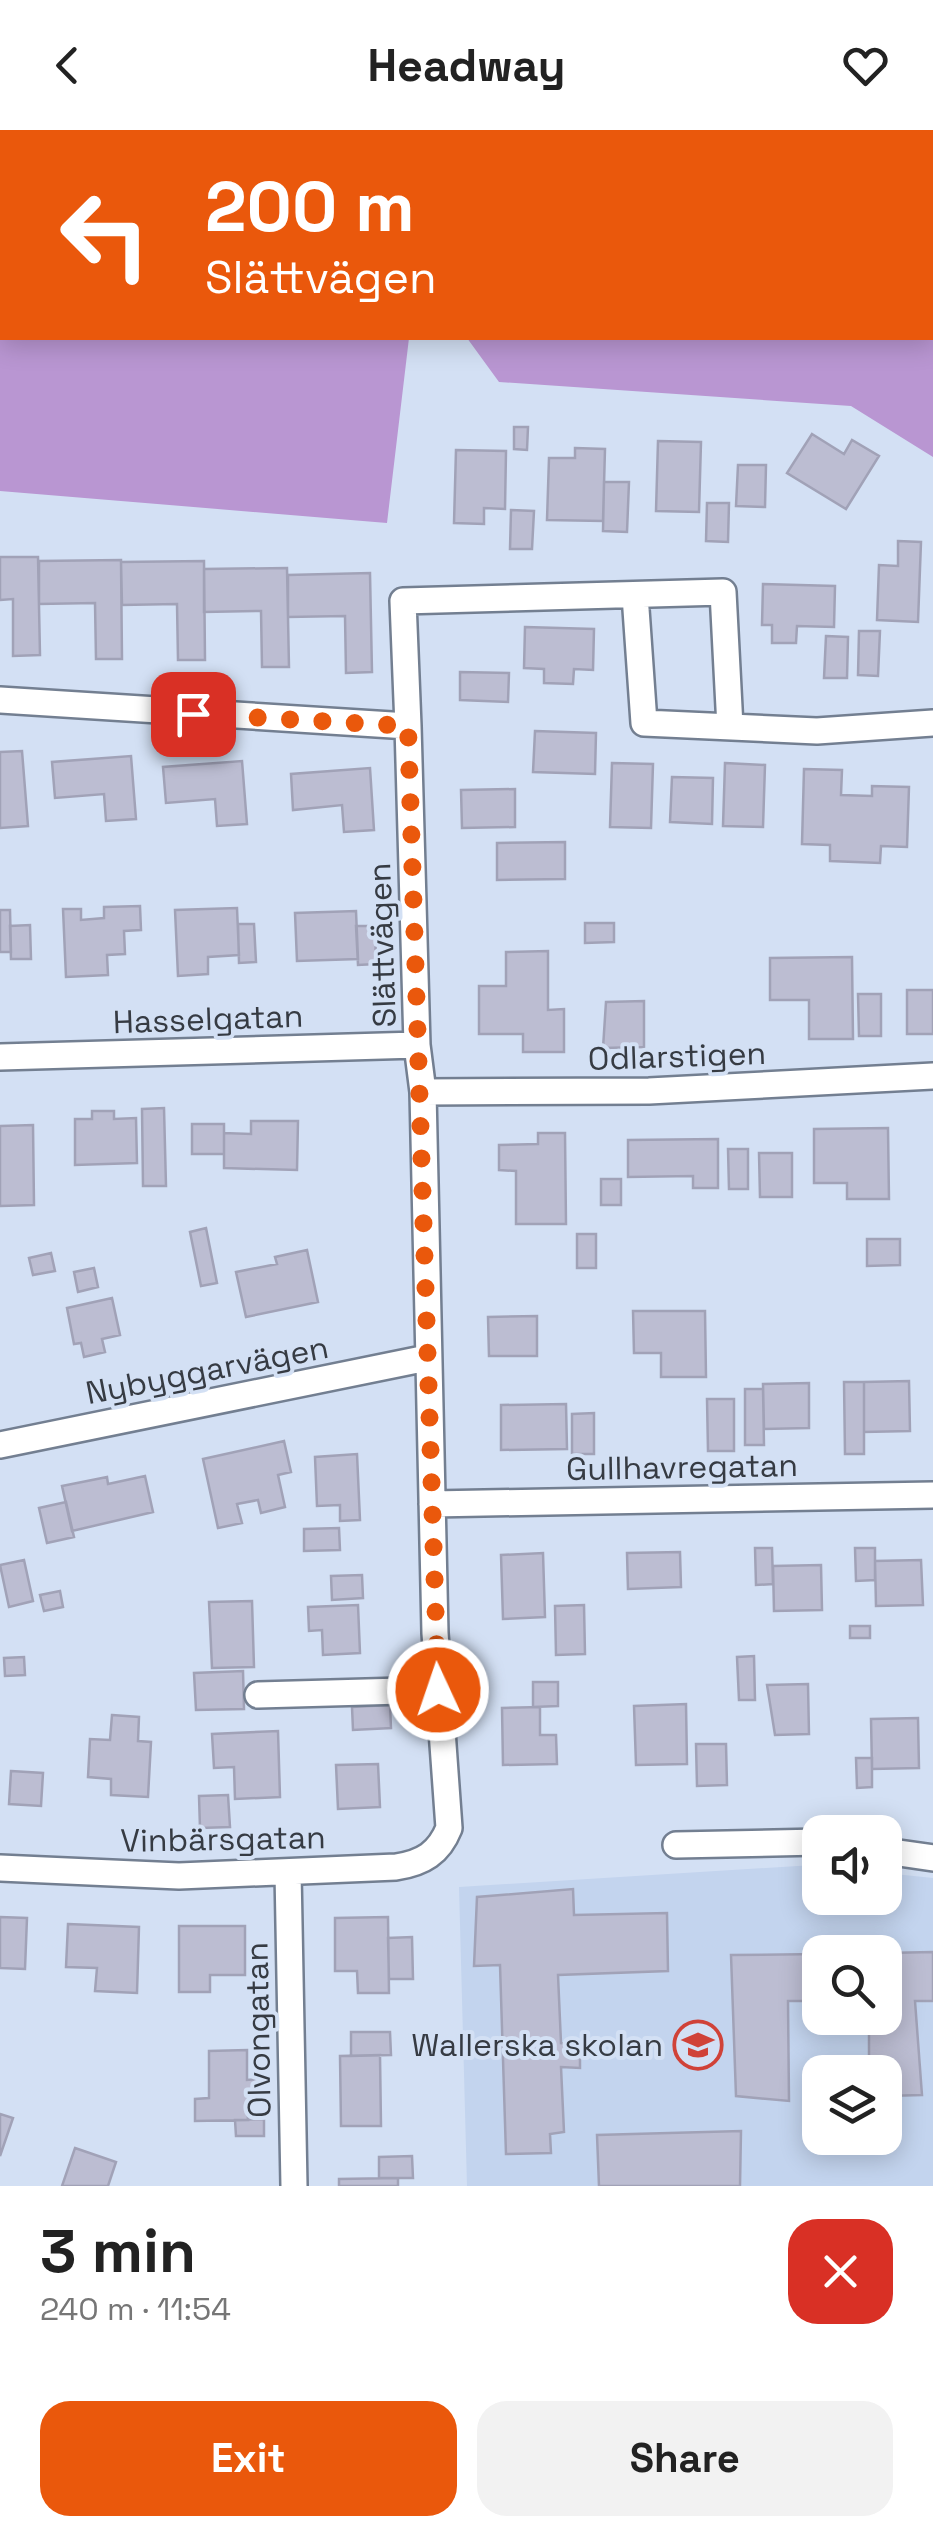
<!DOCTYPE html>
<html lang="en">
<head>
<meta charset="utf-8">
<style>
  :root { --surface:#fff; --page:#f2f2f2; --text:#222; --muted:#767676; --accent:#ea580c }
  body { margin:0; font-family:"Space Grotesk",sans-serif; background:var(--page); color:var(--text); height:100vh; display:flex; flex-direction:column; font-size:38px; white-space:nowrap }
  * { box-sizing:border-box; margin:0 }
  p { font-size:32px; color:var(--muted) }
  .icon { flex:none; width:55px; height:55px; fill:none; stroke:currentColor; stroke-width:2; stroke-linecap:round; stroke-linejoin:round }
  .map { position:relative; height:2056px; overflow:hidden }
  .details { display:flex; flex-direction:column; background:var(--surface); flex:1 }
  .details>* { flex:none }
  .top-card { position:absolute; left:0px; top:0px; width:935px; height:210px; box-shadow:0 5px 25px #0003; background:#ea580c; color:#fff; overflow:hidden }
  .controls { position:absolute; left:802px; top:1685px; display:grid; gap:20px }
  .controls a { display:grid; place-items:center; width:100px; height:100px; border-radius:20px; background:var(--surface); box-shadow:0 5px 25px #0003; font-size:50px }
  .pin { position:absolute; display:grid; place-items:center; width:85px; height:85px; color:#fff; margin:-42px; border-radius:20px; box-shadow:0 5px 15px #0006 }
  .me { position:absolute; width:110px; margin:-55px; rotate:357deg; stroke-linejoin:round; filter:drop-shadow(0 0 8px #0008) }
  .turn { display:flex; align-items:center; gap:35px; height:210px; padding:0 40px; font-size:45px }
  .turn .icon { width:130px; height:130px; stroke-width:2.5 }
  .turn b { display:block; font-size:70px; line-height:85px }
  .round { display:grid; place-items:center; flex:none; width:105px; height:105px; border-radius:30px; background:var(--page) }
  .head { display:flex; align-items:center; justify-content:space-between; height:170px; padding:0 40px }
  h1 { font-size:60px; font-weight:700; line-height:75px }
  .cta { display:flex; gap:20px; margin-top:auto; padding:20px 40px }
  .cta a { flex:1; height:115px; border-radius:30px; background:var(--accent); color:#fff; font-size:40px; font-weight:700; line-height:115px; text-align:center }
  .cta a+a { background:var(--page); color:var(--text) }
  header { display:flex; justify-content:space-between; align-items:center; height:130px; padding:0 40px; background:var(--surface); font-size:45px; font-weight:700 }
  .map>svg:first-child { display:block }
  .built { fill:#c3d4ee; fill-rule:evenodd }
  .forest { fill:#b996d2 }
  .building { fill:#bcbdd2; stroke:#a1a2b7; stroke-width:2.5 }
  .lines { fill:none; stroke-linecap:round; stroke-linejoin:round }
  .minor-casing { stroke:#737f91; stroke-width:30 }
  .minor { stroke:#fff; stroke-width:25 }
  .route { stroke:#ea580c; stroke-width:18; stroke-dasharray:0 32.4 }
  .labels { text-anchor:middle; dominant-baseline:central; stroke-width:8; stroke-linejoin:round; paint-order:stroke }
  .street-label { font-size:32px; fill:#363b43; stroke:#d3e0f4 }
  .poi-label { font-size:32px; fill:#363b43; stroke:#d3e0f4; text-anchor:end }
</style>
</head>
<body>
<header><svg class="icon" aria-label="back" viewBox="0 0 24 24"><path d="M15 5l-7 7 7 7"/></svg>Headway<svg class="icon" aria-label="heart" viewBox="0 0 24 24"><path d="M12 20l-8-8c-3-5 5-10 8-4 3-6 11-1 8 4z"/></svg></header>
<div class="map">
<svg width="933" height="2056" viewBox="0 0 933 2056">
  <rect width="100%" height="100%" fill="#d3e0f4"/>
  <path class="built" d="M 814,1735 L 820,1736 L 820,1768 L 885,1768 L 885,1743 L 933,1748 L 933,2056 L 467,2056 L 459,1757 ZM 820,1822 L 885,1822 L 885,1888 L 820,1888 ZM 820,1942 L 885,1942 L 885,2008 L 820,2008 Z"/>
  <path class="forest" d="M 0,0 L 457,0 L 2,2 L 2,208 L 409,208 L 387,393 L 0,361 Z
    M 693,0 L 933,0 L 933,327 L 851,276 L 499,252 L 467,208 L 932,208 L 932,2 L 688,2 Z"/>
  <path class="building" d="M 514,297 L 528,297 L 527,320 L 514,319 Z
    M 812,304 L 844,324 L 852,310 L 879,326 L 846,379 L 787,343 Z
    M 658,311 L 701,312 L 699,382 L 656,381 Z
    M 575,318 L 605,319 L 603,391 L 547,390 L 549,328 L 575,328 Z
    M 456,320 L 506,321 L 505,379 L 484,378 L 484,394 L 454,393 Z
    M 738,335 L 766,335 L 765,377 L 736,376 Z
    M 604,352 L 629,352 L 627,402 L 603,401 Z
    M 707,373 L 729,373 L 728,412 L 706,411 Z
    M 511,380 L 534,381 L 532,419 L 510,419 Z
    M 898,411 L 921,412 L 918,492 L 877,490 L 879,435 L 898,436 Z
    M 0,427 L 38,427 L 40,525 L 13,526 L 13,469 L 0,470 Z
    M 121,430 L 122,529 L 96,529 L 95,473 L 39,474 L 39,431 Z
    M 204,431 L 205,530 L 178,530 L 177,474 L 122,475 L 121,432 Z
    M 287,438 L 289,537 L 262,537 L 261,481 L 204,482 L 204,439 Z
    M 370,443 L 372,542 L 346,543 L 345,486 L 288,487 L 288,445 Z
    M 763,454 L 835,456 L 834,497 L 797,496 L 796,513 L 772,513 L 772,495 L 762,495 Z
    M 525,497 L 594,499 L 593,540 L 574,539 L 573,554 L 544,553 L 544,539 L 524,538 Z
    M 859,501 L 880,501 L 878,546 L 858,545 Z
    M 826,506 L 848,507 L 847,548 L 824,548 Z
    M 460,542 L 509,543 L 508,572 L 460,570 Z
    M 535,601 L 596,603 L 595,644 L 533,642 Z
    M 22,621 L 28,696 L 0,698 L 0,622 Z
    M 131,626 L 136,689 L 106,691 L 104,664 L 55,668 L 52,632 Z
    M 242,631 L 247,694 L 217,696 L 215,669 L 166,673 L 163,637 Z
    M 612,633 L 653,634 L 651,698 L 610,697 Z
    M 725,633 L 765,635 L 763,697 L 723,696 Z
    M 370,638 L 374,700 L 344,702 L 342,675 L 293,680 L 291,644 Z
    M 804,639 L 842,640 L 841,665 L 872,666 L 872,656 L 909,657 L 907,717 L 881,716 L 880,733 L 830,731 L 830,715 L 802,714 Z
    M 672,647 L 713,648 L 712,694 L 670,692 Z
    M 515,659 L 515,697 L 462,698 L 461,660 Z
    M 565,712 L 565,749 L 497,750 L 497,713 Z
    M 140,776 L 141,800 L 124,801 L 125,824 L 107,825 L 108,845 L 66,847 L 63,779 L 81,779 L 81,790 L 104,788 L 104,777 Z
    M 237,778 L 239,825 L 208,827 L 208,844 L 178,846 L 175,780 Z
    M 0,780 L 10,780 L 11,822 L 0,822 Z
    M 356,781 L 358,829 L 297,831 L 295,783 Z
    M 585,793 L 614,793 L 614,812 L 585,813 Z
    M 238,794 L 254,794 L 256,832 L 239,833 Z
    M 30,795 L 31,829 L 11,829 L 10,796 Z
    M 356,796 L 375,796 L 376,834 L 358,835 Z
    M 548,821 L 548,880 L 564,879 L 564,922 L 523,922 L 523,904 L 479,904 L 479,856 L 506,856 L 506,822 Z
    M 852,827 L 853,909 L 809,909 L 809,870 L 770,870 L 770,828 Z
    M 907,860 L 933,860 L 933,904 L 907,904 Z
    M 858,864 L 881,864 L 881,906 L 859,906 Z
    M 644,871 L 644,917 L 603,918 L 606,872 Z
    M 164,978 L 166,1056 L 143,1056 L 142,979 Z
    M 92,981 L 114,981 L 114,989 L 136,988 L 137,1033 L 75,1035 L 75,989 L 92,989 Z
    M 251,991 L 298,991 L 297,1040 L 224,1038 L 224,1003 L 251,1004 Z
    M 192,994 L 224,994 L 224,1024 L 192,1024 Z
    M 33,995 L 34,1075 L 0,1076 L 0,996 Z
    M 888,998 L 889,1069 L 847,1069 L 847,1053 L 814,1053 L 814,999 Z
    M 538,1003 L 565,1003 L 566,1094 L 516,1094 L 516,1041 L 499,1040 L 499,1015 L 538,1014 Z
    M 718,1009 L 718,1058 L 693,1058 L 693,1046 L 628,1047 L 628,1010 Z
    M 728,1019 L 748,1019 L 748,1059 L 729,1059 Z
    M 759,1023 L 792,1023 L 792,1067 L 760,1067 Z
    M 601,1049 L 621,1049 L 621,1075 L 601,1075 Z
    M 206,1098 L 217,1153 L 201,1156 L 190,1102 Z
    M 577,1104 L 596,1104 L 596,1138 L 577,1138 Z
    M 867,1109 L 900,1109 L 900,1135 L 867,1136 Z
    M 307,1120 L 318,1172 L 246,1187 L 236,1142 L 277,1134 L 275,1127 Z
    M 51,1123 L 55,1141 L 33,1145 L 29,1128 Z
    M 94,1138 L 98,1157 L 78,1162 L 74,1142 Z
    M 112,1168 L 120,1205 L 102,1209 L 105,1222 L 84,1227 L 81,1213 L 74,1214 L 67,1178 Z
    M 633,1181 L 705,1181 L 706,1247 L 661,1247 L 661,1223 L 634,1223 Z
    M 537,1186 L 537,1226 L 489,1226 L 488,1187 Z
    M 909,1251 L 910,1301 L 864,1302 L 864,1252 Z
    M 844,1252 L 864,1252 L 864,1324 L 845,1324 Z
    M 809,1253 L 809,1298 L 764,1299 L 763,1254 Z
    M 745,1259 L 763,1259 L 764,1315 L 745,1315 Z
    M 707,1269 L 734,1269 L 734,1321 L 708,1321 Z
    M 566,1274 L 567,1319 L 501,1320 L 501,1275 Z
    M 594,1283 L 594,1324 L 572,1324 L 572,1284 Z
    M 284,1311 L 291,1342 L 278,1345 L 285,1377 L 261,1383 L 258,1370 L 237,1374 L 242,1393 L 218,1398 L 203,1329 Z
    M 357,1324 L 360,1390 L 340,1391 L 340,1375 L 317,1376 L 315,1327 Z
    M 145,1346 L 153,1382 L 72,1401 L 62,1356 L 107,1347 L 108,1354 Z
    M 66,1372 L 74,1407 L 47,1413 L 39,1378 Z
    M 339,1398 L 340,1420 L 304,1421 L 304,1399 Z
    M 755,1418 L 772,1418 L 773,1454 L 756,1455 Z
    M 855,1418 L 875,1418 L 875,1450 L 856,1451 Z
    M 680,1422 L 681,1457 L 628,1459 L 627,1423 Z
    M 543,1423 L 545,1487 L 503,1489 L 501,1425 Z
    M 24,1430 L 33,1471 L 9,1477 L 0,1435 Z
    M 921,1430 L 923,1475 L 876,1476 L 875,1431 Z
    M 821,1435 L 822,1480 L 774,1481 L 773,1436 Z
    M 362,1445 L 363,1468 L 332,1470 L 331,1446 Z
    M 60,1461 L 63,1477 L 44,1481 L 40,1465 Z
    M 252,1471 L 254,1537 L 212,1538 L 209,1472 Z
    M 358,1475 L 360,1523 L 323,1525 L 322,1500 L 309,1501 L 308,1477 Z
    M 584,1475 L 585,1524 L 556,1525 L 555,1476 Z
    M 850,1496 L 870,1496 L 870,1508 L 850,1508 Z
    M 754,1526 L 755,1570 L 739,1570 L 737,1527 Z
    M 24,1527 L 25,1545 L 5,1546 L 4,1528 Z
    M 243,1541 L 244,1579 L 196,1580 L 194,1543 Z
    M 533,1552 L 558,1552 L 558,1576 L 533,1577 Z
    M 808,1554 L 809,1604 L 775,1605 L 767,1555 Z
    M 686,1574 L 687,1634 L 636,1635 L 634,1576 Z
    M 390,1575 L 391,1598 L 353,1600 L 352,1577 Z
    M 540,1577 L 540,1605 L 556,1605 L 557,1634 L 503,1635 L 502,1578 Z
    M 112,1585 L 139,1587 L 138,1611 L 151,1612 L 148,1667 L 111,1665 L 111,1649 L 88,1647 L 90,1609 L 110,1610 Z
    M 918,1588 L 919,1638 L 872,1639 L 871,1589 Z
    M 278,1601 L 280,1667 L 235,1669 L 234,1637 L 214,1638 L 212,1604 Z
    M 696,1614 L 726,1614 L 727,1655 L 697,1656 Z
    M 856,1628 L 872,1628 L 872,1657 L 857,1658 Z
    M 378,1634 L 380,1677 L 338,1679 L 336,1635 Z
    M 11,1641 L 43,1643 L 41,1676 L 9,1674 Z
    M 228,1665 L 230,1697 L 200,1698 L 199,1666 Z
    M 573,1759 L 574,1785 L 667,1783 L 668,1841 L 558,1845 L 561,1913 L 580,1915 L 580,1938 L 561,1937 L 564,2002 L 550,2004 L 551,2023 L 506,2024 L 500,1835 L 474,1836 L 477,1767 Z
    M 0,1787 L 27,1788 L 25,1839 L 0,1838 Z
    M 388,1787 L 389,1863 L 358,1863 L 357,1841 L 335,1841 L 335,1788 Z
    M 68,1794 L 139,1797 L 137,1863 L 95,1861 L 97,1838 L 66,1837 Z
    M 179,1796 L 245,1796 L 245,1845 L 210,1845 L 210,1862 L 179,1862 Z
    M 412,1807 L 413,1849 L 389,1849 L 388,1808 Z
    M 933,1822 L 933,1871 L 915,1871 L 922,1965 L 885,1966 L 885,1942 L 869,1942 L 869,1896 L 829,1896 L 830,1888 L 885,1888 L 885,1823 Z
    M 820,1824 L 820,1871 L 788,1871 L 789,1971 L 736,1966 L 731,1825 Z
    M 351,1902 L 390,1902 L 391,1925 L 351,1926 Z
    M 247,1920 L 247,1950 L 261,1949 L 261,1972 L 247,1972 L 248,1990 L 195,1991 L 195,1969 L 209,1968 L 209,1921 Z
    M 380,1925 L 381,1996 L 341,1996 L 340,1926 Z
    M 0,1984 L 13,1988 L 0,2026 Z
    M 264,1989 L 264,2006 L 236,2006 L 235,1990 Z
    M 741,2001 L 740,2056 L 599,2056 L 597,2005 Z
    M 75,2018 L 116,2032 L 108,2056 L 62,2056 Z
    M 412,2026 L 413,2048 L 379,2048 L 379,2027 Z
    M 398,2048 L 398,2056 L 339,2056 L 339,2049 Z"/>
  <g class="lines">
    <g class="minor-casing">
      <path id="minor" d="M 635,465 L 644,593 L 817,601 L 933,593
        M 0,570 L 408,596 L 417,915 L 423,962 L 435,1503 L 449,1698 C 439,1723 423,1733 396,1737 L 179,1746 L 0,1738
        M 408,596 L 403,471 L 723,462 L 730,597
        M 0,927 L 417,915
        M 423,962 L 649,961 L 933,946
        M 0,1315 L 427,1228
        M 432,1374 L 933,1365
        M 258,1565 L 438,1560
        M 676,1715 L 820,1712
        M 885,1721 L 933,1728
        M 288,1742 L 294,2056"/>
    </g>
    <use href="#minor" class="minor"/>
  </g>
  <g class="lines">
    <path class="route" d="M 193,584 L 408,596 L 438,1560"/>
  </g>
  <defs>
    <g id="school-ring" transform="scale(2.5)"><circle r="9.5" fill="#d3e0f4" stroke="#d04238" stroke-width="1.5"/><path d="M0-5L7-2L0 1L-7-2ZM-4 1L0 2.5L4 1V4Q0 6-4 4Z" fill="#d04238"/></g>
  </defs>
  <g fill-rule="evenodd">
    <use href="#school-ring" x="698" y="1915"/>
  </g>
  <g class="labels">
    <g class="street-label">
      <text transform="translate(382 815) rotate(-92)">Slättvägen</text>
      <text transform="translate(208 889) rotate(-2)">Hasselgatan</text>
      <text transform="translate(677 926) rotate(-2)">Odlarstigen</text>
      <text transform="translate(207 1240) rotate(-11)">Nybyggarvägen</text>
      <text transform="translate(682 1337) rotate(-1)">Gullhavregatan</text>
      <text transform="translate(223 1709) rotate(-1)">Vinbärsgatan</text>
      <text transform="translate(258 1900) rotate(-91)">Olvongatan</text>
    </g>
    <g class="poi-label">
      <text x="663" y="1915">Wallerska skolan</text>
    </g>
  </g>
</svg>
<div class="controls">
<a><svg class="icon" aria-label="sound" viewBox="0 0 24 24"><path d="M4 9h4l5-4v14l-5-4H4zM17 9q2 3 0 6"/></svg></a>
<a><svg class="icon" aria-label="search" viewBox="0 0 24 24"><circle cx="10" cy="10" r="6"/><path d="M15 15l6 6"/></svg></a>
<a><svg class="icon" aria-label="layers" viewBox="0 0 24 24"><path d="M12 4l9 5-9 5-9-5zM3 14l9 5 9-5"/></svg></a>
</div>
<div class="pin" style="left:193px;top:584px;background:#d93025"><svg class="icon" aria-label="arrive" viewBox="0 0 24 24"><path d="M6 21V4h12l-3 4 3 4H6"/></svg></div>
<svg class="me" style="left:438px;top:1560px" viewBox="-20 -20 40 40"><circle r="17" fill="#ea580c" stroke="#fff" stroke-width="3"/><path d="M0-11L8 9 0 5-8 9z" fill="#fff"/></svg>
<div class="top-card">
<div class="turn"><svg class="icon" aria-label="left" viewBox="0 0 24 24"><path d="M17 20v-9H6M10 6l-5 5 5 5"/></svg><div><b>200 m</b>Slättvägen</div></div>
</div>
</div>
<section class="details">
<div class="head"><div><h1>3 min</h1><p>240 m · 11:54</p></div><a class="round" style="background:#d93025;color:#fff"><svg class="icon" aria-label="close" viewBox="0 0 24 24"><path d="M6 6l12 12M18 6L6 18"/></svg></a></div>
<div class="cta"><a>Exit</a><a>Share</a></div>
</section>
</body>
</html>
